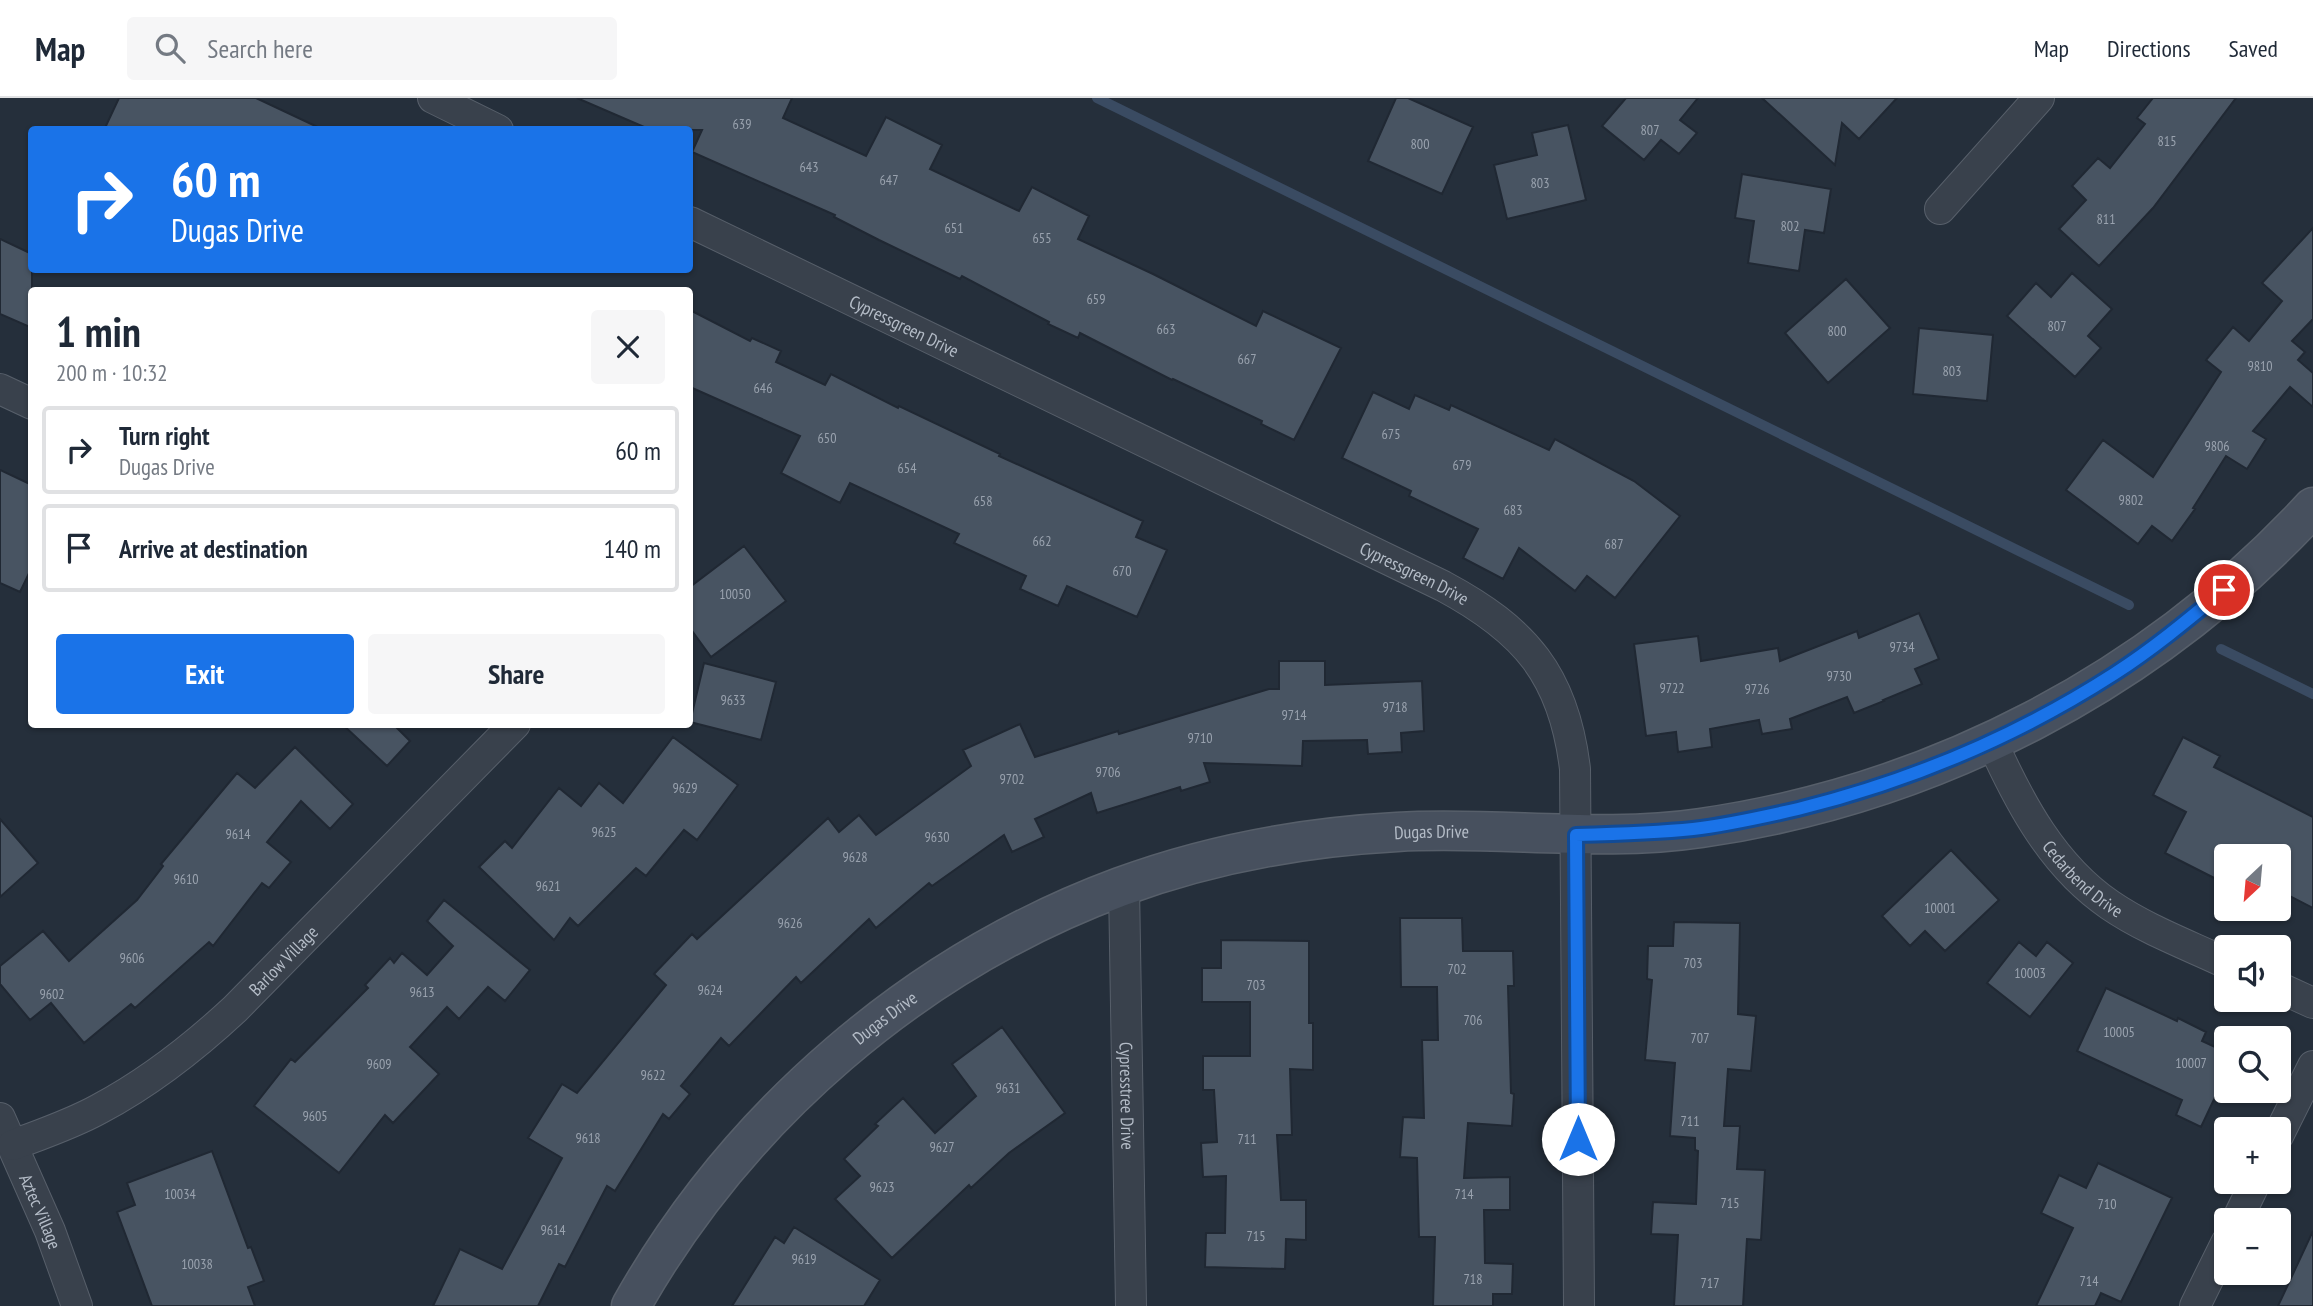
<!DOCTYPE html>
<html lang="en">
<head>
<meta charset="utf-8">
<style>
  :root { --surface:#fff; --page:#f6f6f7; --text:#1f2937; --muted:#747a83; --line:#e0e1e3; --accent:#1a73e8 }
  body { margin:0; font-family:"PT Sans Narrow",sans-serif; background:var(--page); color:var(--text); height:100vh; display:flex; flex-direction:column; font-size:26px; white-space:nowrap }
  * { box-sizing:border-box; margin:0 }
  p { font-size:23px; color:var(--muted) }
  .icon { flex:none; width:38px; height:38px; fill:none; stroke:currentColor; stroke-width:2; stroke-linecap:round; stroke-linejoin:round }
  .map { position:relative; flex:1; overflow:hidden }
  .drawer { position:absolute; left:28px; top:189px; width:665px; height:441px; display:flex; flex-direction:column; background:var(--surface); border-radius:7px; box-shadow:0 2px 5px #0004 }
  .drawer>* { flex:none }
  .hud { position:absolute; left:28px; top:28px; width:665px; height:147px; border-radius:7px; box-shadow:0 2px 5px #0004; background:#1a73e8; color:#fff; overflow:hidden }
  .needle { width:46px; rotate:206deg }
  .fabs { position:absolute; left:2214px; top:746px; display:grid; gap:14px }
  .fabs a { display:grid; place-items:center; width:77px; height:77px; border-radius:7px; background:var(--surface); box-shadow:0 2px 5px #0004; font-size:35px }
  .pin { position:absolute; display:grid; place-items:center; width:60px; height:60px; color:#fff; margin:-30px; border:4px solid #fff; border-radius:50%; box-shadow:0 2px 7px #0007 }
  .me { position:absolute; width:77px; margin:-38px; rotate:0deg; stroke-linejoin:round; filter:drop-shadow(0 0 5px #0008) }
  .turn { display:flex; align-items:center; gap:24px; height:147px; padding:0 28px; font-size:32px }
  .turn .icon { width:91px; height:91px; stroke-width:2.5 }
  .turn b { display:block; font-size:49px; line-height:60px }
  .round { display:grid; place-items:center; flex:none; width:74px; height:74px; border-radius:7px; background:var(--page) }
  .headline { display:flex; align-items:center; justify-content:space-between; height:119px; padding:0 28px }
  h1 { font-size:42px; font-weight:700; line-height:52px }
  .cta { display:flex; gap:14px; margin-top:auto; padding:14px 28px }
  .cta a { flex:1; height:80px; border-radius:7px; background:var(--accent); color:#fff; font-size:28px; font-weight:700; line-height:80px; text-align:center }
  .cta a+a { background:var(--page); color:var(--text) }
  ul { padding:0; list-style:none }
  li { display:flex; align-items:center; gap:21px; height:88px; margin:0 14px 10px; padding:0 14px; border:4px solid var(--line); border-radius:7px }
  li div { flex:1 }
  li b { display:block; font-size:26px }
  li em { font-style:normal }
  header { display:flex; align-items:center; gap:42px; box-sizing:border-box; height:98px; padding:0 35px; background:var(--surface); border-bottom:2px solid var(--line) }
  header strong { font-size:33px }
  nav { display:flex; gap:38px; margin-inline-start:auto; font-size:24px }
  .search { width:490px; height:63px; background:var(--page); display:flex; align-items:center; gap:18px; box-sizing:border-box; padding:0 24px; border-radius:7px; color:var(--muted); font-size:26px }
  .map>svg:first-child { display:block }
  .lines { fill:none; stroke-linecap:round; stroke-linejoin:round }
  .stream { stroke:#3a4b62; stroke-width:10 }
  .building { fill:#485462; stroke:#202833; stroke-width:2 }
  .street-casing { stroke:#575f6a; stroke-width:32 }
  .secondary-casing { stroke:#575f6a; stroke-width:41 }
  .street { stroke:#39414c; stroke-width:30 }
  .secondary { stroke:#47505e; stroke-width:38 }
  .route-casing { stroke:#114b97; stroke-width:18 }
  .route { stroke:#1a73e8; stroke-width:12 }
  .labels { text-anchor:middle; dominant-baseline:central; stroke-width:7; stroke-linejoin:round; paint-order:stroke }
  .number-label { font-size:14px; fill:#99a2ae }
  .street-label { font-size:18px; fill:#b4bcc7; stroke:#1e2631 }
</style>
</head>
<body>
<header>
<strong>Map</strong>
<div class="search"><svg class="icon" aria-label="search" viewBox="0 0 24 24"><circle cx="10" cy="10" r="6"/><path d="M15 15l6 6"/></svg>Search here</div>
<nav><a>Map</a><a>Directions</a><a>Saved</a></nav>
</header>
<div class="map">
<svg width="2313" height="1208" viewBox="0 0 2313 1208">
  <rect width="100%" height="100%" fill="#252f3b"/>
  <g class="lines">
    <path class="stream" d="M 1097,0 L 2129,507
      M 2221,551 L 2313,596"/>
  </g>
  <path class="building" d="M 119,0 L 256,0 L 324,32 L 104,32 Z
    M 577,0 L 792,0 L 783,20 L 866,58 L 886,19 L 942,47 L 930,71 L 1019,113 L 1032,89 L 1089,118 L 1078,141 L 1153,176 L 1256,228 L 1263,213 L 1341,250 L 1294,342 L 1261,326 L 1262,323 L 1173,281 L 1172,282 L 1080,235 L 1078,240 L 1048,226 L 1049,224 L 962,178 L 960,181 L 879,142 L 834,119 L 835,117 L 692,54 L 702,32 L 651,32 Z
    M 1396,0 L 1408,0 L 1473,29 L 1442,96 L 1368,63 Z
    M 1626,0 L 1698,0 L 1680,22 L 1697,35 L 1679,56 L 1661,42 L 1644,62 L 1602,28 Z
    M 1762,0 L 1897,0 L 1859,41 L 1842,25 L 1835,67 Z
    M 2153,0 L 2236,0 L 2153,110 L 2099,168 L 2059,131 L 2086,102 L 2072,88 L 2098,60 L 2110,70 L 2145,26 L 2137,20 Z
    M 1568,27 L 1586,102 L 1507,121 L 1494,67 L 1537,57 L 1532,35 Z
    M 1742,76 L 1831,91 L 1824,135 L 1805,132 L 1799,173 L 1748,165 L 1754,123 L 1735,120 Z
    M 2313,130 L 2313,221 L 2292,243 L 2305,254 L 2298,262 L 2313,275 L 2313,309 L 2290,289 L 2253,333 L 2266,341 L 2247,371 L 2226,358 L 2193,410 L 2195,411 L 2172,443 L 2152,428 L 2138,446 L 2066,392 L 2103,342 L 2153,379 L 2221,274 L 2206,262 L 2233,229 L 2249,243 L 2282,203 L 2262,185 Z
    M 0,141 L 32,156 L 32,230 L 0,216 Z
    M 2072,175 L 2112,211 L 2088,238 L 2101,250 L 2075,279 L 2007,218 L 2036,185 L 2051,199 Z
    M 1846,181 L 1890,230 L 1828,285 L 1785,235 Z
    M 690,212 L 750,243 L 752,240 L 781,253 L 776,264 L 825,287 L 831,276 L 898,310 L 899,308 L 1000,356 L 999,358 L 1143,423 L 1136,439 L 1167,452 L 1137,519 L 1067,488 L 1058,508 L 1020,491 L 1026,478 L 954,445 L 959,436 L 850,385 L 840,405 L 781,375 L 800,338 L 690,289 Z
    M 1919,230 L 1993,237 L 1987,303 L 1913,296 Z
    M 1373,294 L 1409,311 L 1415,297 L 1449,312 L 1451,307 L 1549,352 L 1555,341 L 1634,383 L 1680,418 L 1615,500 L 1587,478 L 1575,493 L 1519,450 L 1503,481 L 1463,460 L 1478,431 L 1409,398 L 1411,393 L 1342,360 Z
    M 0,372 L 32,387 L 32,469 L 20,494 L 0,485 Z
    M 744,448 L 786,503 L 711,559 L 690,530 L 690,489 Z
    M 1919,515 L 1939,561 L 1915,571 L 1922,586 L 1883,602 L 1884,603 L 1854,615 L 1847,599 L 1790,621 L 1792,631 L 1762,636 L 1759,622 L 1710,631 L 1712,649 L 1678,654 L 1676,634 L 1646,638 L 1634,546 L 1698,538 L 1701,563 L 1778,550 L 1780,563 L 1857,533 L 1859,540 Z
    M 1279,563 L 1325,563 L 1325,587 L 1422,583 L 1424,633 L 1401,635 L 1402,654 L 1368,656 L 1367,642 L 1303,643 L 1302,668 L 1204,665 L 1210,684 L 1181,693 L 1180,689 L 1097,715 L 1091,695 L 1035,721 L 1044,739 L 1012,754 L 1004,737 L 932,788 L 929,785 L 876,830 L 869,821 L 801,885 L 796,879 L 729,948 L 721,940 L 681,988 L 690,996 L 669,1021 L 663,1016 L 615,1093 L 607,1088 L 565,1169 L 559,1166 L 538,1208 L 433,1208 L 460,1151 L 502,1171 L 562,1060 L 528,1040 L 562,986 L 577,995 L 666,887 L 654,876 L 692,836 L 697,841 L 828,720 L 839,734 L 859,717 L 876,737 L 971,668 L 963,652 L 1020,626 L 1035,659 L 1118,633 L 1119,636 L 1269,591 L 1279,591 Z
    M 704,565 L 776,584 L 761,642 L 690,624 Z
    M 342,626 L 393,626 L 410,643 L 387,668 Z
    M 673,639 L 738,687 L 697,742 L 684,732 L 646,778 L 636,770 L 578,828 L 570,820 L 554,842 L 479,769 L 505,743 L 512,750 L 559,690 L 581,708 L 599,685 L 623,705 Z
    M 2183,639 L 2220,658 L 2214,669 L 2313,719 L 2313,810 L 2278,792 L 2278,758 L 2226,758 L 2226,786 L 2165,755 L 2186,714 L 2153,697 Z
    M 295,649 L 353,706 L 330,731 L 301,703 L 267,744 L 291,764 L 269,790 L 262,785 L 213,848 L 209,844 L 135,910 L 131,906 L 84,945 L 51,905 L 30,922 L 0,886 L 0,868 L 43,833 L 69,863 L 137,802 L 163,768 L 161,766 L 237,675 L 255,690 Z
    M 0,721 L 38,765 L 0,799 Z
    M 1951,752 L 1999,802 L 1945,853 L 1925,833 L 1910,848 L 1882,818 Z
    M 444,802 L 530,872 L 505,903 L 488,889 L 459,921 L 447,909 L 410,949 L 439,976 L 393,1025 L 385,1017 L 339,1075 L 254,1008 L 291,961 L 295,964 L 368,890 L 365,887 L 390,860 L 394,865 L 402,855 L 427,877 L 453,848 L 427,823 Z
    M 1400,820 L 1462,820 L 1463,853 L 1513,853 L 1514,888 L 1508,888 L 1511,995 L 1514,996 L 1512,1028 L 1468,1025 L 1464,1080 L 1510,1079 L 1510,1112 L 1484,1112 L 1485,1165 L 1513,1166 L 1512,1196 L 1493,1196 L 1493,1208 L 1433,1208 L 1435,1139 L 1419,1139 L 1417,1060 L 1400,1059 L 1403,1019 L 1424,1020 L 1422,942 L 1438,942 L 1437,889 L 1401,889 Z
    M 1674,824 L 1740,825 L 1738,916 L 1756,918 L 1751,973 L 1728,971 L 1724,1028 L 1740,1028 L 1737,1071 L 1765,1072 L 1761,1142 L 1747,1141 L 1743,1208 L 1674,1208 L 1678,1137 L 1651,1136 L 1653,1104 L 1696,1106 L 1698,1053 L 1695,1052 L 1695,1040 L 1670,1038 L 1675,965 L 1645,962 L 1652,882 L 1647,881 L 1648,848 L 1673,848 Z
    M 1221,842 L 1309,843 L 1309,925 L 1313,925 L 1313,972 L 1290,971 L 1292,1037 L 1277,1037 L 1281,1102 L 1306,1102 L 1306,1142 L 1286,1141 L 1285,1171 L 1205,1169 L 1206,1135 L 1225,1135 L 1226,1078 L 1203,1079 L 1201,1045 L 1217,1044 L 1214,992 L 1203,992 L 1203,958 L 1250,958 L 1250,904 L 1202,904 L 1202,870 L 1221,870 Z
    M 2019,844 L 2036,858 L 2047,844 L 2073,865 L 2030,919 L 1987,885 Z
    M 2106,890 L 2177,923 L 2178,920 L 2206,934 L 2202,943 L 2226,954 L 2226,976 L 2201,1029 L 2176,1017 L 2182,1002 L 2077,953 Z
    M 1002,929 L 1065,1015 L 1009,1055 L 971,1090 L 969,1087 L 892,1160 L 835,1101 L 860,1078 L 844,1061 L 878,1028 L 875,1026 L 903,1000 L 935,1035 L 976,998 L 952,966 Z
    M 212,1053 L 248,1150 L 251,1149 L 264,1183 L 248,1189 L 255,1208 L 152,1208 L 117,1114 L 135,1107 L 127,1085 Z
    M 2098,1065 L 2172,1100 L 2121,1204 L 2101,1195 L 2095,1208 L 2036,1208 L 2073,1130 L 2041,1115 L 2059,1077 L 2086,1090 Z
    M 794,1129 L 880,1182 L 864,1208 L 732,1208 L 775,1139 L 784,1145 Z
    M 2313,1133 L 2313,1208 L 2278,1208 Z"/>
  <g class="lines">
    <g class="street-casing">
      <g id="street">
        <path d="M 433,0 L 498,32"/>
        <path d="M 1940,111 L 2039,0"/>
        <path id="s1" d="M 690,124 L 1443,488 C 1525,532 1564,577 1575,671 L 1579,1208"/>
        <path d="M 0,291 L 32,306"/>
        <path id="s2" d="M 1992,644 C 2020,706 2053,768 2110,807 C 2145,831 2188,847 2226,865"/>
        <path id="s3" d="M 1124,788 L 1131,1208"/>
        <path d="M 2278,889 L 2313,905"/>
        <path id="s4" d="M 0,1020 L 50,1133 L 77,1208"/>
        <path d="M 2278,1038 L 2313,968"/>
        <path id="s5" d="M 13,1047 C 42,1036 72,1026 99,1011 C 150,984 193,950 235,911 L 515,626"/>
        <path d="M 2237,1122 L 2256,1083"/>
        <path d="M 2195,1208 L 2226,1145"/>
      </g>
    </g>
    <g class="secondary-casing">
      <g id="secondary">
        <path id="s6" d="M 631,1208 C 738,1018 915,865 1120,789 C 1207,757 1304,739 1397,734 C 1498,728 1600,745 1701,730 C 1935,696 2152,583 2313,409"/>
      </g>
    </g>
    <use href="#street" class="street"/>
    <use href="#secondary" class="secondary"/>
  </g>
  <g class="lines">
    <g class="route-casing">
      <path id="route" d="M 1578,1041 L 1576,737 C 1615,736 1654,735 1693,731 C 1728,727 1763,719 1798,711 C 1911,683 2016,639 2114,576 C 2153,551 2189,521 2224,492"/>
    </g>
    <use href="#route" class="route"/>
  </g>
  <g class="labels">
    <g class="number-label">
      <text x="742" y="26">639</text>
      <text x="1650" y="32">807</text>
      <text x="2167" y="43">815</text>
      <text x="1420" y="46">800</text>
      <text x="809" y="69">643</text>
      <text x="889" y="82">647</text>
      <text x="1540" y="85">803</text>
      <text x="2106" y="121">811</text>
      <text x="1790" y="128">802</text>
      <text x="954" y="130">651</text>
      <text x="1042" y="140">655</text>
      <text x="1096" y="201">659</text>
      <text x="2057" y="228">807</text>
      <text x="1166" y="231">663</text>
      <text x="1837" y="233">800</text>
      <text x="1247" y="261">667</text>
      <text x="2260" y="268">9810</text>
      <text x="1952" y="273">803</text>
      <text x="763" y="290">646</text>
      <text x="1391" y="336">675</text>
      <text x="827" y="340">650</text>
      <text x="2217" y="348">9806</text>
      <text x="1462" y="367">679</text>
      <text x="907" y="370">654</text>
      <text x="2131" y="402">9802</text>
      <text x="983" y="403">658</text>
      <text x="1513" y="412">683</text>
      <text x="1042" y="443">662</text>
      <text x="1614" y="446">687</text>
      <text x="1122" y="473">670</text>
      <text x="735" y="496">10050</text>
      <text x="1902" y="549">9734</text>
      <text x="1839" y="578">9730</text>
      <text x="1672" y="590">9722</text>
      <text x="1757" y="591">9726</text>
      <text x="733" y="602">9633</text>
      <text x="1395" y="609">9718</text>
      <text x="1294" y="617">9714</text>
      <text x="1200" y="640">9710</text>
      <text x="1108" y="674">9706</text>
      <text x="1012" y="681">9702</text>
      <text x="685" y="690">9629</text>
      <text x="604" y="734">9625</text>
      <text x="238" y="736">9614</text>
      <text x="937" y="739">9630</text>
      <text x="855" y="759">9628</text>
      <text x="186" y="781">9610</text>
      <text x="548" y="788">9621</text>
      <text x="1940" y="810">10001</text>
      <text x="790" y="825">9626</text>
      <text x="132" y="860">9606</text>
      <text x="1693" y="865">703</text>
      <text x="1457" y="871">702</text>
      <text x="2030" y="875">10003</text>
      <text x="1256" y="887">703</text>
      <text x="710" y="892">9624</text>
      <text x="422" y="894">9613</text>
      <text x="52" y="896">9602</text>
      <text x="1473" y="922">706</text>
      <text x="2119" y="934">10005</text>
      <text x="1700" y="940">707</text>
      <text x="2191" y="965">10007</text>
      <text x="379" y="966">9609</text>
      <text x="653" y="977">9622</text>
      <text x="1008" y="990">9631</text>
      <text x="315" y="1018">9605</text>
      <text x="1690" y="1023">711</text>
      <text x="588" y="1040">9618</text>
      <text x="1247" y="1041">711</text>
      <text x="942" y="1049">9627</text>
      <text x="882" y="1089">9623</text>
      <text x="180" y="1096">10034</text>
      <text x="1464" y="1096">714</text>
      <text x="1730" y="1105">715</text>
      <text x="2107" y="1106">710</text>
      <text x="553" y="1132">9614</text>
      <text x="1256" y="1138">715</text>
      <text x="804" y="1161">9619</text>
      <text x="197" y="1166">10038</text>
      <text x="1473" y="1181">718</text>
      <text x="2089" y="1183">714</text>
      <text x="1710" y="1185">717</text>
    </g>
    <g class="street-label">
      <text stroke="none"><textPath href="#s1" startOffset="238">Cypressgreen Drive</textPath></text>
      <text stroke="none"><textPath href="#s1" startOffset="805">Cypressgreen Drive</textPath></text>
      <text stroke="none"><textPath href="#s6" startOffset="975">Dugas Drive</textPath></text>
      <text stroke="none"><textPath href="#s2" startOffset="166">Cedarbend Drive</textPath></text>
      <text stroke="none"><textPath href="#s5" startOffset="331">Barlow Village</textPath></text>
      <text stroke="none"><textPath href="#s6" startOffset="387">Dugas Drive</textPath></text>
      <text stroke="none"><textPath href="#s3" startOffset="210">Cypresstree Drive</textPath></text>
      <text stroke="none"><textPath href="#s4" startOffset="102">Aztec Village</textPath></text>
    </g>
  </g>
</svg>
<div class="fabs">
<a><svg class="needle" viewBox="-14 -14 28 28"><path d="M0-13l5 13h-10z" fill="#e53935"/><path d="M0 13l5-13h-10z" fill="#747a83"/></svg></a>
<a><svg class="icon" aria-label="sound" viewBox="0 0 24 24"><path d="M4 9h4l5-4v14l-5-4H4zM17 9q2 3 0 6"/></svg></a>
<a><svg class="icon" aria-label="search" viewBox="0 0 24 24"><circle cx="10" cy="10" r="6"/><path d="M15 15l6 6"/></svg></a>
<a>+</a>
<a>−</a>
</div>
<div class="pin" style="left:2224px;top:492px;background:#d93025"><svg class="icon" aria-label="arrive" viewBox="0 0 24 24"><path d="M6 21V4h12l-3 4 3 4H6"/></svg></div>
<svg class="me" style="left:1578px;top:1041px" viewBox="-20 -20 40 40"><circle r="19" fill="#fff"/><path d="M0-13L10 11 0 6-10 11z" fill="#1a73e8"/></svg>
<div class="hud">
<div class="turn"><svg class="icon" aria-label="right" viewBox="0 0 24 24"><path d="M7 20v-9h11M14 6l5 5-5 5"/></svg><div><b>60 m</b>Dugas Drive</div></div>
</div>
<section class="drawer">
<div class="headline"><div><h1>1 min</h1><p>200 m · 10:32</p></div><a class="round"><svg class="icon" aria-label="close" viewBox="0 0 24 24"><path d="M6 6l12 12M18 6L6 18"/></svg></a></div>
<ul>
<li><svg class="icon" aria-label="right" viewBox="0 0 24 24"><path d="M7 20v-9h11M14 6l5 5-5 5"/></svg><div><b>Turn right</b><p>Dugas Drive</p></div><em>60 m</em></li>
<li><svg class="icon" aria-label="arrive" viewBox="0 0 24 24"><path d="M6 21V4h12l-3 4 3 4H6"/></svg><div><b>Arrive at destination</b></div><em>140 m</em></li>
</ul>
<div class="cta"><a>Exit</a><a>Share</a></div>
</section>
</div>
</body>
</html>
